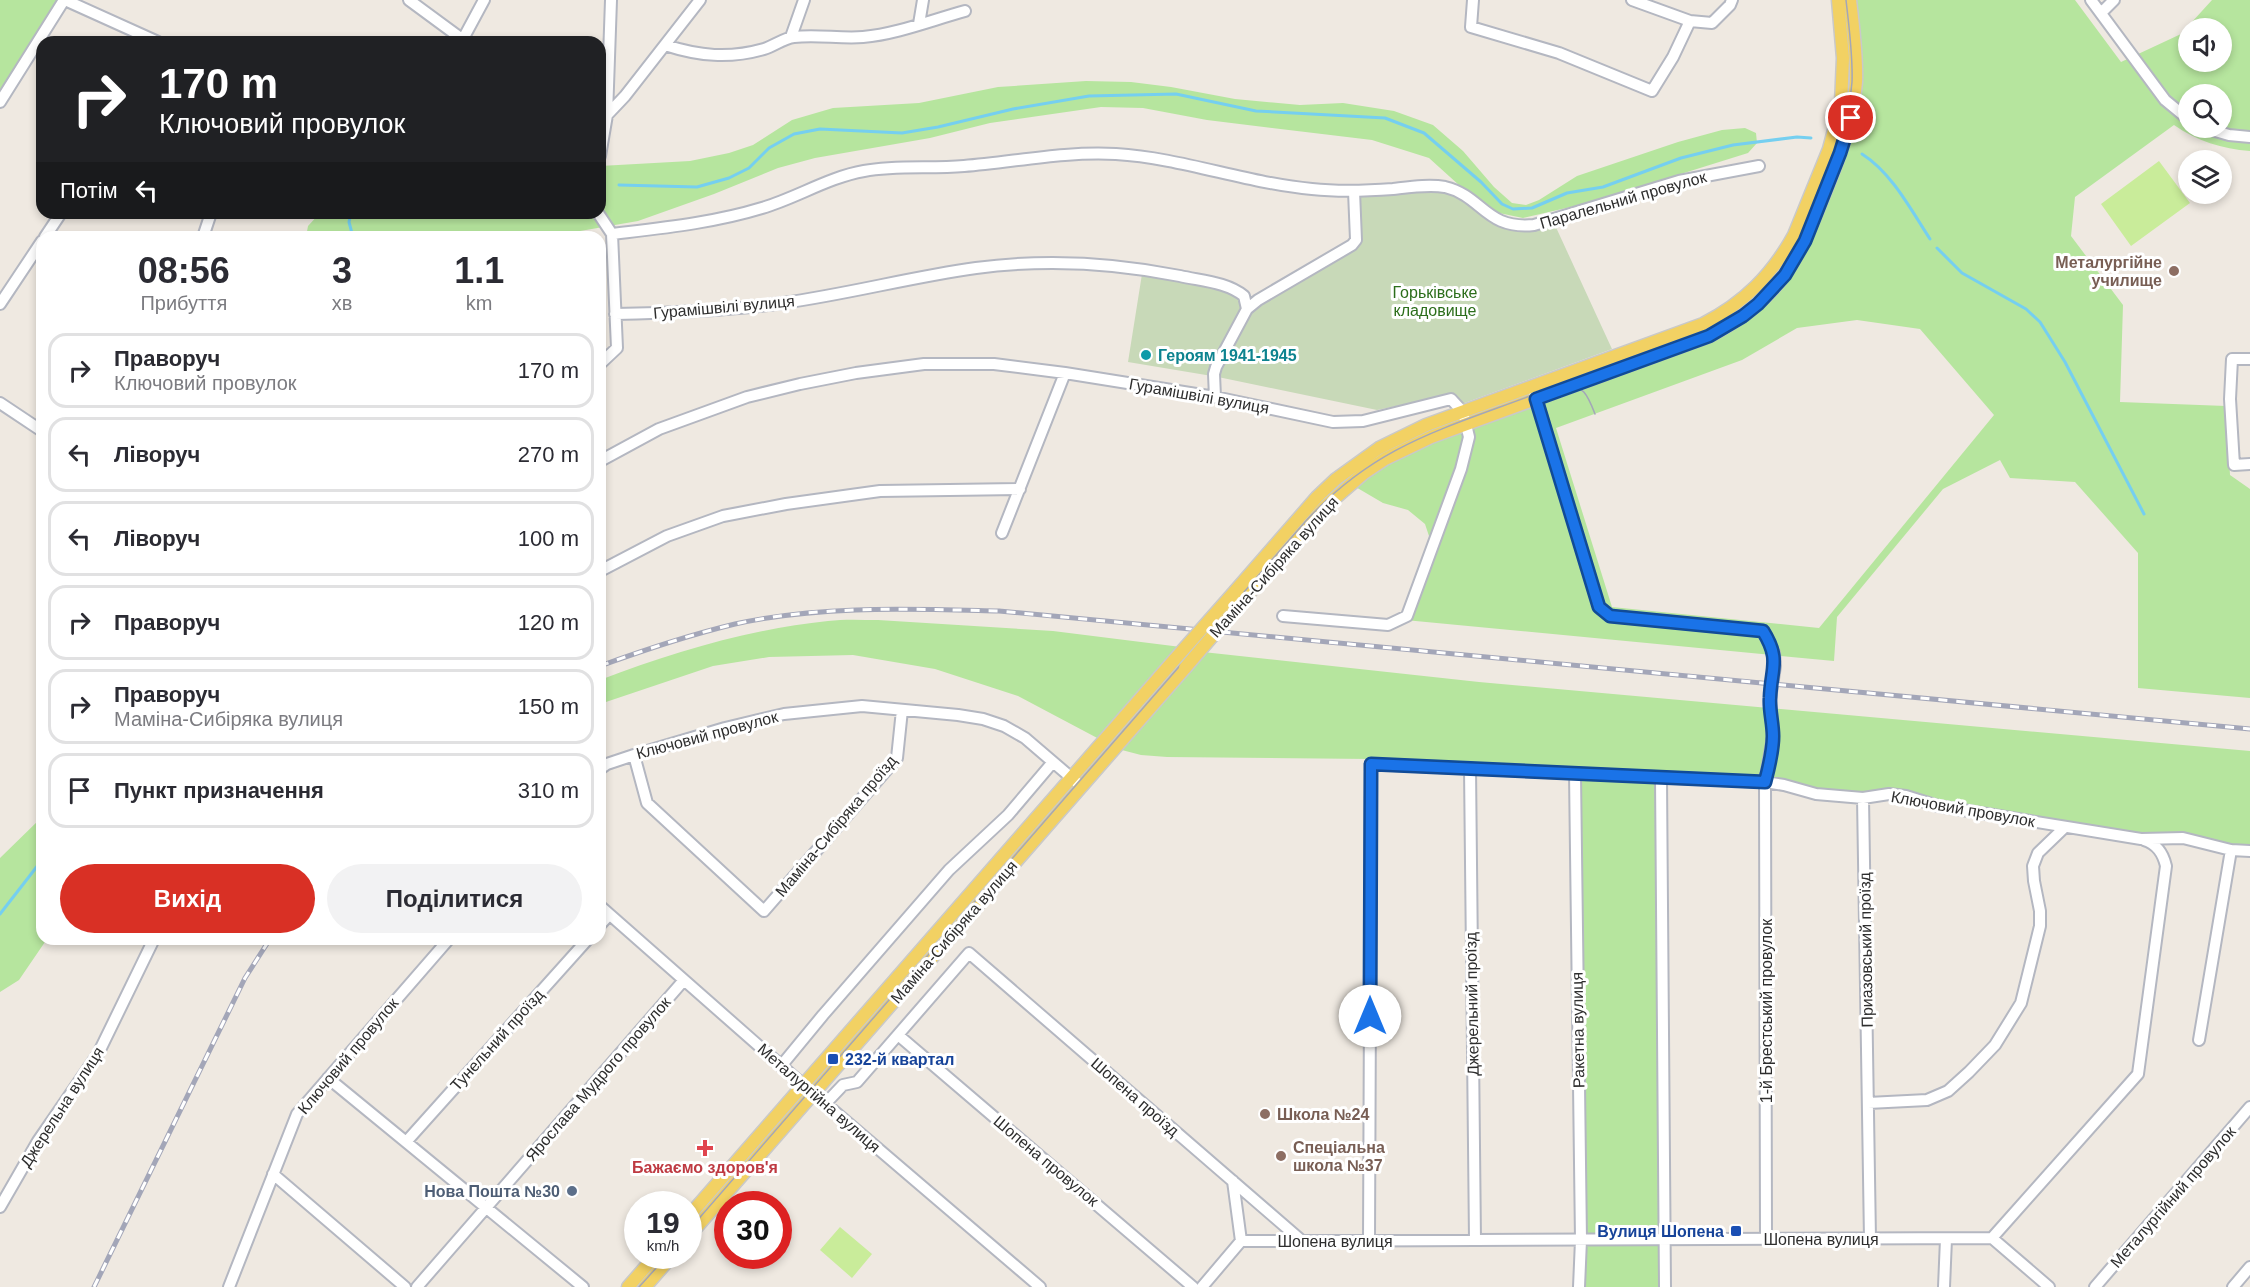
<!DOCTYPE html>
<html lang="uk">
<head>
<meta charset="utf-8">
<style>
  :root { --surface:#fff; --page:#f2f2f3; --text:#2b2b33; --muted:#7c7c81; --line:#e1e1e2; --accent:#d93025 }
  body { margin:0; font-family:Arial,sans-serif; background:var(--page); color:var(--text); height:100vh; display:flex; flex-direction:column; font-size:22px; white-space:nowrap }
  * { box-sizing:border-box; margin:0 }
  p { font-size:20px; color:var(--muted) }
  .icon { flex:none; width:33px; height:33px; fill:none; stroke:currentColor; stroke-width:2; stroke-linecap:round; stroke-linejoin:round }
  .map { position:relative; flex:1; overflow:hidden }
  .side { position:absolute; left:36px; top:231px; width:570px; height:714px; display:flex; flex-direction:column; background:var(--surface); border-radius:18px; box-shadow:0 3px 9px #0003 }
  .side>* { flex:none }
  .top-card { position:absolute; left:36px; top:36px; width:570px; height:183px; border-radius:18px; box-shadow:0 3px 9px #0003; background:#202124; color:#fff; overflow:hidden }
  .buttons { position:absolute; left:2178px; top:18px; display:grid; gap:12px }
  .buttons a { display:grid; place-items:center; width:54px; height:54px; border-radius:50%; background:var(--surface); box-shadow:0 3px 9px #0003; font-size:30px }
  .speed { position:absolute; left:624px; top:1191px; display:flex; gap:12px; font-size:30px; font-weight:700; text-align:center }
  .speed>* { display:grid; place-content:center; width:78px; height:78px; border-radius:50%; background:var(--surface); box-shadow:0 3px 9px #0003; line-height:1 }
  .speed small { font-size:15px; font-weight:400 }
  .speed .limit { border:9px solid #d22; background:#fff; color:#111 }
  .pin { position:absolute; display:grid; place-items:center; width:51px; height:51px; color:#fff; margin:-26px; border:3px solid #fff; border-radius:50%; box-shadow:0 2px 6px #0007 }
  .me { position:absolute; width:66px; margin:-33px; rotate:0deg; stroke-linejoin:round; filter:drop-shadow(0 0 4px #0008) }
  .turn { display:flex; align-items:center; gap:21px; height:126px; padding:0 24px; font-size:27px }
  .turn .icon { width:78px; height:78px; stroke-width:2.5 }
  .turn b { display:block; font-size:42px; line-height:51px }
  .then { display:flex; align-items:center; height:57px; padding:0 24px; background:#0003; gap:12px; font-size:22px }
  .eta { display:flex; justify-content:space-evenly; align-items:center; height:102px; text-align:center }
  .eta b { font-size:36px; font-weight:600; line-height:42px }
  .action { display:flex; gap:12px; margin-top:auto; padding:12px 24px }
  .action a { flex:1; height:69px; border-radius:36px; background:var(--accent); color:#fff; font-size:24px; font-weight:600; line-height:69px; text-align:center }
  .action a+a { background:var(--page); color:var(--text) }
  ul { padding:0; list-style:none }
  li { display:flex; align-items:center; gap:18px; height:75px; margin:0 12px 9px; padding:0 12px; border:3px solid var(--line); border-radius:18px }
  li div { flex:1 }
  li b { display:block; font-size:22px }
  li em { font-style:normal }
  .map>svg:first-child { display:block }
  .green { fill:#b6e59e; fill-rule:evenodd }
  .cemetery { fill:#c8d9b8 }
  .pitch { fill:#c9ec9a }
  .lines { fill:none; stroke-linecap:round; stroke-linejoin:round }
  .stream { stroke:#75cff0; stroke-width:3 }
  .minor-casing { stroke:#b4b7c1; stroke-width:14 }
  .major-casing { stroke:#c9c9c9; stroke-width:15 }
  .minor { stroke:#fff; stroke-width:10 }
  .major { stroke:#f2d163; stroke-width:12 }
  .tram { stroke:#a3a6b8; stroke-width:1.5 }
  .rail-casing { stroke:#a3a6b8; stroke-width:5 }
  .rail { stroke:#fff; stroke-width:3; stroke-dasharray:9; stroke-linecap:butt }
  .major-bridge-casing { stroke:#c9c9c9; stroke-width:15; stroke-linecap:butt }
  .major-bridge { stroke:#f2d163; stroke-width:12 }
  .route-casing { stroke:#114b97; stroke-width:15 }
  .route { stroke:#1a73e8; stroke-width:10 }
  .education-dot { fill:#8d6e63; stroke:#fff; stroke-width:2 }
  .culture-dot { fill:#0f9aa8; stroke:#fff; stroke-width:2 }
  .transit-dot { fill:#1a4fb4; stroke:#fff; stroke-width:2 }
  .health-dot { fill:#e0444e; stroke:#fff; stroke-width:2 }
  .service-dot { fill:#5c6f8a; stroke:#fff; stroke-width:2 }
  .labels { text-anchor:middle; dominant-baseline:central; stroke-width:6; stroke-linejoin:round; paint-order:stroke }
  .street-label { font-size:16px; fill:#2e2e2e; stroke:#fff }
  .education-label { font-size:16px; font-weight:bold; fill:#785e54; stroke:#fff; text-anchor:start }
  .park-label { font-size:16px; fill:#2c6e1b; stroke:#fff }
  .culture-label { font-size:16px; font-weight:bold; fill:#0d838f; stroke:#fff; text-anchor:start }
  .transit-label { font-size:16px; font-weight:bold; fill:#164399; stroke:#fff; text-anchor:start }
  .health-label { font-size:16px; font-weight:bold; fill:#be3a42; stroke:#fff }
  .service-label { font-size:16px; font-weight:bold; fill:#4e5e75; stroke:#fff; text-anchor:end }
</style>
</head>
<body>
<div class="map">
<svg width="2250" height="1287" viewBox="0 0 2250 1287">
  <rect width="100%" height="100%" fill="#efe9e1"/>
  <path class="green" d="M 0,0 L 59,0 L 0,94 Z
    M 1854,0 L 2075,0 L 2121,62 L 2181,34 L 2212,0 L 2250,0 L 2250,151 C 2222,149 2197,141 2174,125 L 2075,197 L 2071,236 L 2123,305 L 2120,402 L 2226,406 L 2230,475 L 2250,489 L 2250,698 L 2138,688 L 2138,553 L 2075,482 L 2010,478 L 2000,460 L 1943,489 L 1837,617 L 1834,661 L 1405,620 L 1430,539 L 1425,524 L 1408,510 L 1383,503 L 1354,486 L 1409,451 L 1711,339 L 1775,293 L 1852,131 ZM 2188,28 L 2222,28 L 2222,62 L 2188,62 ZM 2188,94 L 2222,94 L 2222,128 L 2188,128 ZM 1857,320 L 1920,329 L 1994,415 L 1819,628 L 1612,607 L 1556,428 L 1742,360 L 1797,328 Z
    M 1086,81 L 1131,82 L 1171,87 L 1235,99 L 1300,105 L 1343,103 L 1394,111 L 1433,125 L 1463,151 L 1494,187 L 1512,203 L 1526,205 L 1539,200 L 1577,176 L 1678,142 L 1722,130 L 1745,128 L 1756,133 L 1757,143 L 1748,153 L 1588,203 L 1523,218 L 1499,213 L 1460,186 L 1429,158 L 1372,140 L 1207,120 L 1143,108 L 1101,107 L 990,123 L 930,138 L 815,158 L 778,168 L 714,194 L 638,221 L 557,235 L 482,237 L 445,232 L 412,232 L 391,237 L 306,237 L 308,226 L 320,213 L 600,213 L 600,166 L 690,161 L 729,153 L 753,145 L 792,120 L 833,108 L 919,103 L 998,87 Z
    M 878,620 L 1053,631 L 1181,647 L 1101,740 L 1018,696 L 935,669 L 853,655 L 769,657 L 713,666 L 600,704 L 600,680 C 673,652 750,629 828,621 C 844,619 862,620 878,620 Z
    M 1203,652 L 1479,682 L 2250,751 L 2250,846 L 2231,846 L 2141,835 L 1863,794 L 1657,774 L 1660,1287 L 1583,1287 L 1578,770 L 1370,759 L 1167,757 L 1141,755 L 1118,749 Z
    M 42,817 L 42,939 L 47,939 L 19,980 L 0,992 L 0,858 Z"/>
  <path class="cemetery" d="M 1431,190 L 1455,195 L 1499,226 L 1516,230 L 1534,229 L 1554,223 L 1612,349 L 1459,405 L 1441,397 L 1377,410 L 1218,377 L 1128,362 L 1142,274 L 1233,292 L 1241,298 L 1260,303 L 1354,248 L 1357,195 Z"/>
  <path class="pitch" d="M 2159,161 L 2190,203 L 2131,246 L 2101,204 Z
    M 840,1227 L 872,1254 L 852,1278 L 820,1250 Z"/>
  <g class="lines">
    <path class="stream" d="M 1862,154 C 1892,173 1911,210 1930,239
      M 619,185 L 697,187 L 729,178 L 749,168 L 769,148 L 794,134 L 820,129 L 902,133 L 938,127 L 1013,109 L 1089,96 L 1176,94 L 1256,111 L 1385,118 L 1424,133 L 1481,182 L 1502,204 L 1513,209 L 1532,208 L 1567,193 L 1603,187 L 1681,158 L 1733,145 L 1797,137 L 1811,138
      M 351,213 L 349,222 L 353,237
      M 452,213 L 457,215 L 479,213
      M 1937,248 L 1962,273 L 2026,309 L 2040,322 L 2065,362 L 2144,514
      M 0,914 L 42,860"/>
    <g class="minor-casing">
      <path id="minor" d="M 65,0 L 158,42
        M 409,0 L 466,42
        M 1473,0 L 1471,27 L 1559,53 L 1652,91 L 1673,57 L 1690,21
        M 1632,0 L 1690,21 L 1712,23 L 1730,5 L 1732,0
        M 2091,0 L 2165,100 L 2188,119
        M 2101,13 L 2114,0
        M 919,24 L 923,0
        M 791,37 L 804,0
        M 463,39 L 484,0
        M 665,45 C 699,56 729,59 764,49 C 774,46 784,38 794,37 C 817,34 840,39 863,37 C 897,34 932,20 965,11
        M 0,102 L 64,0
        M 607,115 L 625,96 L 700,0
        M 2205,128 L 2229,135 L 2250,137
        M 600,156 L 607,115 L 611,0
        M 598,213 L 612,234
        M 612,234 C 662,228 713,223 762,208 C 796,198 829,177 864,171 C 897,165 931,169 964,166 C 1014,162 1065,151 1116,154 C 1182,158 1246,183 1312,189 C 1339,192 1366,191 1393,189 C 1410,187 1429,184 1445,187 C 1483,196 1485,230 1534,225 L 1679,181 L 1759,166
        M 45,237 L 61,213
        M 203,237 L 211,213
        M 0,304 L 42,241
        M 615,314 C 671,313 728,311 783,303 C 848,294 911,277 976,268 C 1043,259 1115,263 1180,276 C 1202,281 1227,282 1244,296 L 1247,309
        M 2250,359 L 2232,359 L 2230,399 L 2234,465 L 2250,464
        M 600,364 L 617,348 L 612,234
        M 1534,392 L 1599,607 L 1610,616 L 1763,631 L 1774,653 L 1775,666 L 1770,699 L 1773,737 L 1765,782 L 1766,1239
        M 1215,397 L 1214,374 L 1216,367 L 1247,309 L 1258,300 L 1352,245 L 1356,240 L 1354,191
        M 0,403 L 42,431
        M 600,461 L 659,429 L 747,397 L 800,384 L 856,373 L 924,364 L 994,364 L 1065,373 L 1215,397 L 1333,422 L 1363,421 L 1451,399 L 1463,412 L 1469,437 L 1461,469 L 1407,616 L 1388,625 L 1283,616
        M 1002,533 L 1065,373
        M 600,571 L 667,536 L 723,516 L 786,504 L 880,491 L 1020,489
        M 634,755 L 647,803 L 764,911 L 897,758 L 902,710
        M 1470,768 L 1475,1240
        M 600,769 L 607,764 L 634,755 L 725,728 L 784,714 L 862,706 L 958,715 L 983,719 L 1004,726 L 1025,738 L 1081,786
        M 1575,774 L 1581,1240 L 1579,1287
        M 1661,778 L 1665,1287
        M 1863,798 L 1870,1239
        M 600,906 L 793,1076 L 1040,1287
        M 600,925 L 609,915
        M 898,1035 L 1193,1287
        M 2199,1040 L 2231,850
        M 781,1066 L 823,1015 L 949,870 L 1008,815 L 1053,762
        M 328,1078 L 583,1287
        M 1868,1103 L 1927,1100 L 1948,1091 L 1969,1072 L 1995,1045 L 2021,1003 L 2040,926 L 2040,911 L 2034,881 L 2033,866 L 2038,853 L 2065,827
        M 825,1104 L 843,1085 L 857,1082 L 969,953 L 1302,1241
        M 406,1142 L 588,939
        M 273,1174 L 405,1287
        M 1233,1181 L 1241,1241
        M 0,1207 L 38,1141 L 98,1054 L 154,939
        M 1992,1238 L 2049,1287
        M 1369,1240 L 1371,764 L 1765,782 L 1784,785 L 1816,794 L 1863,798 L 1889,794 L 1906,796 L 1938,806 L 2141,839 L 2183,838 L 2231,850 L 2250,851
        M 229,1287 L 297,1114 L 449,939
        M 417,1287 L 684,980
        M 1202,1287 L 1241,1241 L 1992,1238 L 2138,1074 L 2166,866 C 2163,853 2157,844 2144,840
        M 1944,1287 L 1946,1239
        M 2095,1287 L 2250,1107
        M 2233,1287 L 2250,1267"/>
    </g>
    <g class="major-casing">
      <path id="major" d="M 1236,590 L 1317,497 L 1336,479 L 1379,448 L 1426,425 L 1703,324 C 1744,303 1772,275 1794,235 L 1829,149 L 1841,104 L 1843,58 L 1838,0
        M 1245,598 L 1326,506 L 1364,473 L 1385,459 L 1431,437 L 1709,336 C 1782,299 1798,259 1827,187 C 1841,153 1853,119 1856,82 C 1857,55 1853,27 1850,0
        M 688,1217 L 1175,659
        M 688,1237 L 1185,668
        M 628,1287 L 655,1256
        M 645,1287 L 672,1256"/>
    </g>
    <use href="#minor" class="minor"/>
    <use href="#major" class="major"/>
    <path class="tram" d="M 1563,383 C 1584,385 1588,396 1595,414
      M 688,1231 L 1305,522 C 1373,447 1439,430 1530,396 C 1589,375 1648,353 1707,332 C 1749,311 1780,281 1801,239 C 1822,189 1848,138 1852,82 C 1853,55 1849,27 1846,0
      M 639,1287 L 667,1256"/>
    <g class="rail-casing">
      <path id="rail" d="M 600,666 C 644,650 689,635 735,624 C 821,605 911,609 999,611 L 2250,729
        M 94,1287 L 245,978 L 270,939"/>
    </g>
    <use href="#rail" class="rail"/>
    <g class="major-bridge-casing">
      <path id="major-bridge" d="M 1175,659 L 1236,590
        M 1185,668 L 1245,598"/>
    </g>
    <use href="#major-bridge" class="major-bridge"/>
  </g>
  <g class="lines">
    <g class="route-casing">
      <path id="route" d="M 1370,1016 L 1371,764 L 1765,782 C 1769,767 1773,751 1773,736 C 1773,723 1769,710 1770,698 C 1771,668 1781,660 1763,631 L 1610,616 L 1599,607 L 1536,399 L 1709,336 L 1743,316 L 1758,304 L 1785,275 L 1805,241 L 1840,153 L 1851,118"/>
    </g>
    <use href="#route" class="route"/>
  </g>
  <g class="education-dot">
    <circle cx="2174" cy="271" r="6"/>
    <circle cx="1265" cy="1114" r="6"/>
    <circle cx="1281" cy="1156" r="6"/>
  </g>
  <circle class="culture-dot" cx="1146" cy="355" r="6"/>
  <g class="transit-dot">
    <rect x="827" y="1053" width="12" height="12" rx="3"/>
    <rect x="1730" y="1225" width="12" height="12" rx="3"/>
  </g>
  <path class="health-dot" d="M702 1139h6v6h6v6h-6v6h-6v-6h-6v-6h6z"/>
  <circle class="service-dot" cx="572" cy="1191" r="6"/>
  <g class="labels">
    <g class="street-label">
      <text transform="translate(1623 200) rotate(-16)">Паралельний провулок</text>
      <text transform="translate(724 307) rotate(-5)">Гурамішвілі вулиця</text>
      <text transform="translate(1199 396) rotate(10)">Гурамішвілі вулиця</text>
      <text transform="translate(1274 567) rotate(-48)">Маміна-Сибіряка вулиця</text>
      <text transform="translate(707 735) rotate(-15)">Ключовий провулок</text>
      <text transform="translate(1963 809) rotate(10)">Ключовий провулок</text>
      <text transform="translate(836 826) rotate(-50)">Маміна-Сибіряка проїзд</text>
      <text transform="translate(954 932) rotate(-49)">Маміна-Сибіряка вулиця</text>
      <text transform="translate(1866 950) rotate(-91)">Приазовський проїзд</text>
      <text transform="translate(1472 1004) rotate(-91)">Джерельний проїзд</text>
      <text transform="translate(1766 1011) rotate(-90)">1-й Брестський провулок</text>
      <text transform="translate(1578 1030) rotate(-91)">Ракетна вулиця</text>
      <text transform="translate(497 1040) rotate(-48)">Тунельний проїзд</text>
      <text transform="translate(348 1056) rotate(-50)">Ключовий провулок</text>
      <text transform="translate(598 1079) rotate(-49)">Ярослава Мудрого провулок</text>
      <text transform="translate(1135 1097) rotate(41)">Шопена проїзд</text>
      <text transform="translate(819 1098) rotate(41)">Металургійна вулиця</text>
      <text transform="translate(62 1107) rotate(-57)">Джерельна вулиця</text>
      <text transform="translate(1046 1161) rotate(40)">Шопена провулок</text>
      <text transform="translate(2173 1197) rotate(-49)">Металургійний провулок</text>
      <text x="1821" y="1239">Шопена вулиця</text>
      <text x="1335" y="1241">Шопена вулиця</text>
    </g>
    <g class="education-label">
      <text x="2162" y="262" text-anchor="end">Металургійне<tspan x="2162" dy="18">училище</tspan></text>
      <text x="1277" y="1114">Школа №24</text>
      <text x="1293" y="1147">Спеціальна<tspan x="1293" dy="18">школа №37</tspan></text>
    </g>
    <g class="park-label">
      <text x="1435" y="292">Горьківське<tspan x="1435" dy="18">кладовище</tspan></text>
    </g>
    <g class="culture-label">
      <text x="1158" y="355">Героям 1941-1945</text>
    </g>
    <g class="transit-label">
      <text x="845" y="1059">232-й квартал</text>
      <text x="1724" y="1231" text-anchor="end">Вулиця Шопена</text>
    </g>
    <g class="health-label">
      <text x="705" y="1167">Бажаємо здоров'я</text>
    </g>
    <g class="service-label">
      <text x="560" y="1191">Нова Пошта №30</text>
    </g>
  </g>
</svg>
<div class="buttons">
<a><svg class="icon" aria-label="sound" viewBox="0 0 24 24"><path d="M4 9h4l5-4v14l-5-4H4zM17 9q2 3 0 6"/></svg></a>
<a><svg class="icon" aria-label="search" viewBox="0 0 24 24"><circle cx="10" cy="10" r="6"/><path d="M15 15l6 6"/></svg></a>
<a><svg class="icon" aria-label="layers" viewBox="0 0 24 24"><path d="M12 4l9 5-9 5-9-5zM3 14l9 5 9-5"/></svg></a>
</div>
<div class="speed"><div>19<small>km/h</small></div><div class="limit">30</div></div>
<div class="pin" style="left:1851px;top:118px;background:#d93025"><svg class="icon" aria-label="arrive" viewBox="0 0 24 24"><path d="M6 21V4h12l-3 4 3 4H6"/></svg></div>
<svg class="me" style="left:1370px;top:1016px" viewBox="-20 -20 40 40"><circle r="19" fill="#fff"/><path d="M0-13L10 11 0 6-10 11z" fill="#1a73e8"/></svg>
<div class="top-card">
<div class="turn"><svg class="icon" aria-label="right" viewBox="0 0 24 24"><path d="M7 20v-9h11M14 6l5 5-5 5"/></svg><div><b>170 m</b>Ключовий провулок</div></div>
<div class="then">Потім<svg class="icon" aria-label="left" viewBox="0 0 24 24"><path d="M17 20v-9H6M10 6l-5 5 5 5"/></svg></div>
</div>
<section class="side">
<div class="eta">
<div><b>08:56</b><p>Прибуття</p></div>
<div><b>3</b><p>хв</p></div>
<div><b>1.1</b><p>km</p></div>
</div>
<ul>
<li><svg class="icon" aria-label="right" viewBox="0 0 24 24"><path d="M7 20v-9h11M14 6l5 5-5 5"/></svg><div><b>Праворуч</b><p>Ключовий провулок</p></div><em>170 m</em></li>
<li><svg class="icon" aria-label="left" viewBox="0 0 24 24"><path d="M17 20v-9H6M10 6l-5 5 5 5"/></svg><div><b>Ліворуч</b></div><em>270 m</em></li>
<li><svg class="icon" aria-label="left" viewBox="0 0 24 24"><path d="M17 20v-9H6M10 6l-5 5 5 5"/></svg><div><b>Ліворуч</b></div><em>100 m</em></li>
<li><svg class="icon" aria-label="right" viewBox="0 0 24 24"><path d="M7 20v-9h11M14 6l5 5-5 5"/></svg><div><b>Праворуч</b></div><em>120 m</em></li>
<li><svg class="icon" aria-label="right" viewBox="0 0 24 24"><path d="M7 20v-9h11M14 6l5 5-5 5"/></svg><div><b>Праворуч</b><p>Маміна-Сибіряка вулиця</p></div><em>150 m</em></li>
<li><svg class="icon" aria-label="arrive" viewBox="0 0 24 24"><path d="M6 21V4h12l-3 4 3 4H6"/></svg><div><b>Пункт призначення</b></div><em>310 m</em></li>
</ul>
<div class="action"><a>Вихід</a><a>Поділитися</a></div>
</section>
</div>
</body>
</html>
